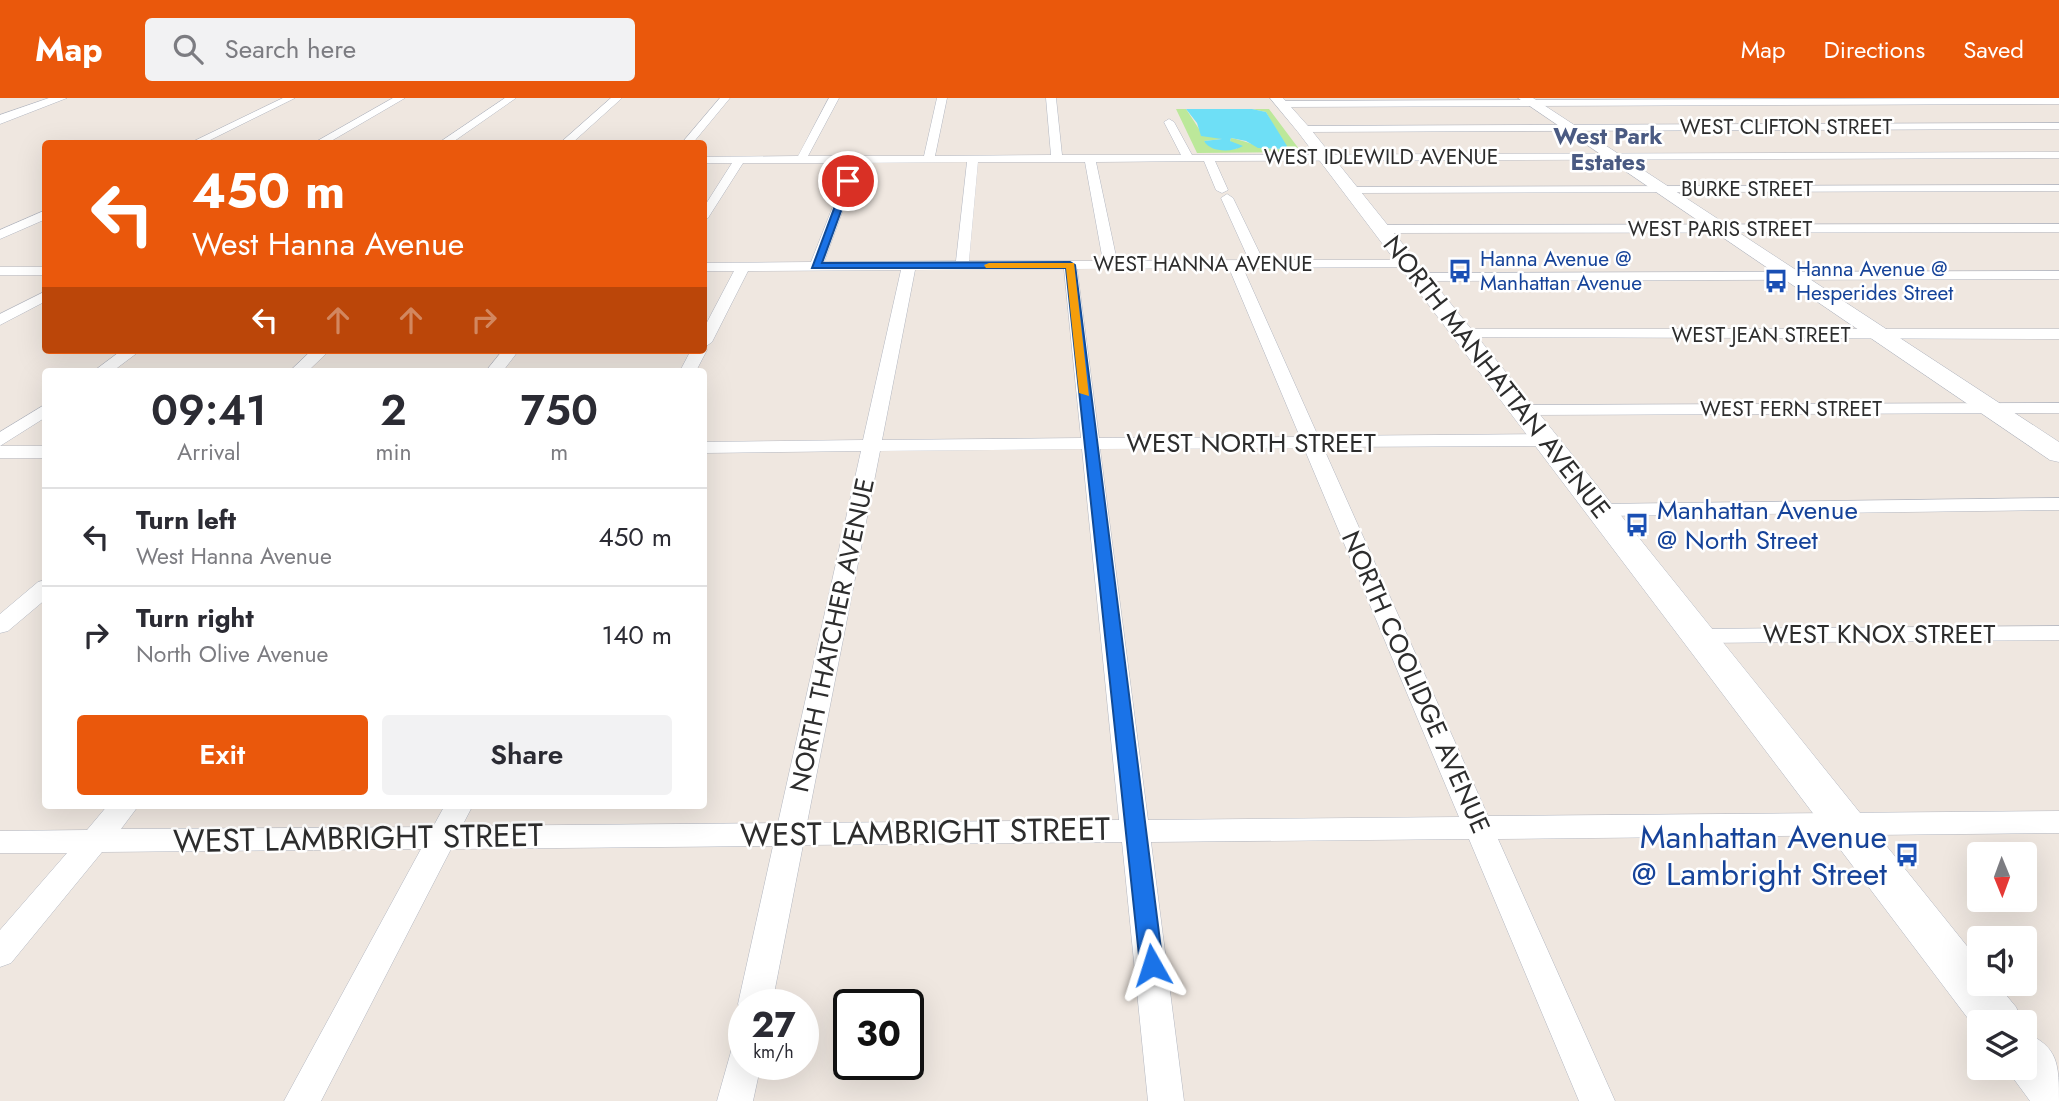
<!DOCTYPE html>
<html lang="en">
<head>
<meta charset="utf-8">
<style>
  :root { --surface:#fff; --page:#f2f2f3; --text:#2b2b33; --muted:#7c7c81; --line:#e1e1e2; --accent:#ea580c }
  body { margin:0; font-family:Jost,sans-serif; background:var(--page); color:var(--text); height:100vh; display:flex; flex-direction:column; font-size:26px; white-space:nowrap }
  * { box-sizing:border-box; margin:0 }
  p { font-size:23px; color:var(--muted) }
  .icon { flex:none; width:38px; height:38px; fill:none; stroke:currentColor; stroke-width:2; stroke-linecap:round; stroke-linejoin:round }
  .map { position:relative; flex:1; overflow:hidden }
  .details { position:absolute; left:42px; top:270px; width:665px; height:441px; display:flex; flex-direction:column; background:var(--surface); border-radius:7px; box-shadow:0 7px 28px #0002 }
  .details>* { flex:none }
  .top-card { position:absolute; left:42px; top:42px; width:665px; height:214px; border-radius:7px; box-shadow:0 7px 28px #0002; background:#ea580c; color:#fff; overflow:hidden }
  .needle { width:46px; rotate:179deg }
  .controls { position:absolute; left:1967px; top:744px; display:grid; gap:14px }
  .controls a { display:grid; place-items:center; width:70px; height:70px; border-radius:7px; background:var(--surface); box-shadow:0 7px 28px #0002; font-size:35px }
  .speed { position:absolute; left:728px; top:891px; display:flex; gap:14px; font-size:35px; font-weight:700; text-align:center }
  .speed>* { display:grid; place-content:center; width:91px; height:91px; border-radius:50%; background:var(--surface); box-shadow:0 7px 28px #0002; line-height:1 }
  .speed small { font-size:18px; font-weight:400 }
  .speed .limit { border:4px solid #111; border-radius:10px; background:#fff; color:#111 }
  .pin { position:absolute; display:grid; place-items:center; width:60px; height:60px; color:#fff; margin:-30px; border:4px solid #fff; border-radius:50%; box-shadow:0 2px 7px #0007 }
  .me { position:absolute; width:77px; margin:-38px; rotate:354deg; stroke-linejoin:round; filter:drop-shadow(0 0 5px #0008) }
  .turn { display:flex; align-items:center; gap:24px; height:147px; padding:0 35px; font-size:32px }
  .turn .icon { width:91px; height:91px; stroke-width:2.5 }
  .turn b { display:block; font-size:49px; line-height:60px }
  .lanes { display:flex; align-items:center; height:66px; padding:0 35px; background:#0003; justify-content:center; gap:35px; direction:ltr }
  .lanes .off { opacity:.35 }
  .eta { display:flex; justify-content:space-evenly; align-items:center; height:119px; text-align:center }
  .eta b { font-size:42px; font-weight:600; line-height:49px }
  .button { display:flex; gap:14px; margin-top:auto; padding:14px 35px }
  .button a { flex:1; height:80px; border-radius:7px; background:var(--accent); color:#fff; font-size:28px; font-weight:600; line-height:80px; text-align:center }
  .button a+a { background:var(--page); color:var(--text) }
  ul { padding:0; list-style:none }
  li { display:flex; align-items:center; gap:21px; height:98px; padding:0 35px; border-top:2px solid var(--line) }
  li div { flex:1 }
  li b { display:block; font-size:26px }
  li em { font-style:normal }
  header { display:flex; align-items:center; gap:42px; box-sizing:border-box; height:98px; padding:0 35px; background:var(--accent); color:#fff }
  header strong { font-size:33px }
  nav { display:flex; gap:38px; margin-inline-start:auto; font-size:24px }
  .search { width:490px; height:63px; background:var(--page); display:flex; align-items:center; gap:18px; box-sizing:border-box; padding:0 24px; border-radius:7px; color:var(--muted); font-size:26px }
  .map>svg:first-child { display:block }
  .green { fill:#bce89a }
  .water { fill:#6edff6 }
  .lines { fill:none; stroke-linecap:round; stroke-linejoin:round }
  .street-casing { stroke:#b3b7c1; stroke-width:1 }
  .secondary-casing { stroke:#b3b7c1; stroke-width:1 }
  .street { fill:#fff; fill-rule:evenodd }
  .secondary { fill:#fff; fill-rule:evenodd }
  .route { fill:#1a73e8; stroke:#114b97; stroke-width:2 }
  .slow { fill:#f59e0b }
  .labels { text-anchor:middle; dominant-baseline:central; stroke-width:5; stroke-linejoin:round; paint-order:stroke }
  .far-street-label { font-size:21px; fill:#2d2d2d; stroke:#fff }
  .far-transit-label { font-size:21px; fill:#164399; stroke:#fff; text-anchor:start }
  .far-neighbourhood-label { font-size:23px; font-weight:bold; fill:#4a5a82; stroke:#fff }
  .street-label { font-size:26px; fill:#2d2d2d; stroke:#fff }
  .transit-label { font-size:26px; fill:#164399; stroke:#fff; text-anchor:start }
  .near-street-label { font-size:32px; fill:#2d2d2d; stroke:#fff }
  .near-transit-label { font-size:32px; fill:#164399; stroke:#fff; text-anchor:end }
</style>
</head>
<body>
<header>
<strong>Map</strong>
<div class="search"><svg class="icon" aria-label="search" viewBox="0 0 24 24"><circle cx="10" cy="10" r="6"/><path d="M15 15l6 6"/></svg>Search here</div>
<nav><a>Map</a><a>Directions</a><a>Saved</a></nav>
</header>
<div class="map">
<svg width="2059" height="1003" viewBox="0 0 2059 1003">
  <rect width="100%" height="100%" fill="#efe7e0"/>
  <path class="green" d="M 1176,11 L 1186,11 L 1201,34 L 1222,41 L 1204,43 L 1213,50 L 1237,51 L 1230,43 L 1231,40 C 1251,44 1264,53 1286,51 L 1266,14 L 1252,11 L 1269,11 L 1299,51 L 1293,54 L 1197,55 Z"/>
  <path class="water" d="M 1186,11 L 1252,11 L 1266,14 L 1287,48 L 1286,51 L 1258,50 L 1246,43 L 1231,40 L 1230,43 L 1243,48 C 1231,55 1210,54 1204,43 L 1222,41 L 1201,38 L 1197,25 Z"/>
  <g class="lines">
    <g class="street-casing">
      <path id="street" d="M 283,0 L 295,0 L 202,46 L 188,46 Z
        M 393,0 L 405,0 L 326,46 L 312,46 Z
        M 505,0 L 516,0 L 450,46 L 437,46 Z
        M 611,0 L 622,0 L 571,46 L 559,46 Z
        M 720,0 L 730,0 L 692,46 L 681,46 Z
        M 829,0 L 839,0 L 808,58 L 924,58 L 937,0 L 947,0 L 935,58 L 1051,57 L 1046,0 L 1056,0 L 1062,57 L 1181,57 L 1164,24 L 1169,21 L 1174,24 L 1192,57 L 2059,54 L 2059,60 L 1215,63 L 1228,92 L 1222,95 L 1216,92 L 1204,63 L 1096,64 L 1117,163 L 1249,162 L 1221,100 L 1227,96 L 1233,100 L 1263,162 L 1413,162 L 1415,165 L 1408,169 L 1243,170 L 1318,338 L 1546,336 L 1555,342 L 1546,348 L 1323,349 L 1488,718 L 2059,713 L 2059,735 L 1498,741 L 1615,1003 L 1579,1003 L 1469,741 L 1151,744 L 1184,1003 L 1148,1003 L 1122,744 L 803,747 L 772,906 L 744,906 L 744,917 L 738,906 L 773,748 L 451,751 L 321,1003 L 284,1003 L 421,751 L 102,754 L 11,865 L 0,869 L 0,832 L 67,755 L 0,755 L 0,733 L 87,732 L 108,707 L 139,707 L 121,731 L 433,729 L 445,707 L 473,707 L 462,728 L 778,725 L 861,353 L 704,355 L 704,344 L 863,342 L 901,172 L 748,173 L 712,244 L 705,249 L 707,252 L 696,273 L 680,273 L 691,252 L 704,252 L 704,230 L 734,173 L 704,173 L 704,165 L 811,164 L 850,65 L 743,65 L 708,120 L 704,121 L 704,109 L 732,65 L 704,65 L 704,59 L 798,58 ZM 967,64 L 956,163 L 824,164 L 860,65 ZM 978,64 L 1085,64 L 1103,163 L 969,163 ZM 1229,170 L 1300,339 L 1099,340 L 1077,171 ZM 1064,171 L 1081,340 L 882,342 L 915,172 ZM 1304,350 L 1459,719 L 1148,722 L 1100,351 ZM 1082,351 L 1119,722 L 807,725 L 880,353 Z
        M 2059,0 L 2059,6 L 1283,9 L 1278,6 L 1283,3 Z
        M 2059,25 L 2059,31 L 1303,34 L 1298,31 L 1303,28 Z
        M 2059,87 L 2059,93 L 1351,95 L 1345,92 L 1351,89 Z
        M 46,112 L 46,121 L 0,141 L 0,132 Z
        M 2059,126 L 2059,134 L 1382,135 L 1376,131 L 1382,127 Z
        M 0,169 L 46,169 L 46,177 L 0,177 Z
        M 2059,173 L 2059,181 L 1419,183 L 1412,179 L 1419,175 Z
        M 46,193 L 46,203 L 0,227 L 0,216 Z
        M 1464,231 L 2059,231 L 2059,241 L 1459,239 L 1456,236 Z
        M 122,252 L 141,252 L 113,273 L 94,273 Z
        M 312,252 L 330,252 L 308,273 L 290,273 Z
        M 503,252 L 519,252 L 503,273 L 486,273 Z
        M 2059,305 L 2059,315 L 1523,317 L 1514,312 L 1523,307 Z
        M 46,306 L 46,319 L 0,348 L 0,334 Z
        M 0,348 L 46,348 L 46,360 L 0,360 Z
        M 2059,400 L 2059,412 L 1601,418 L 1594,416 L 1591,412 L 1594,408 L 1601,406 Z
        M 46,482 L 46,501 L 8,533 L 0,535 L 0,516 L 38,484 Z
        M 2059,528 L 2059,542 L 1698,545 L 1690,543 L 1686,538 L 1690,533 L 1698,531 Z
        M 744,946 L 744,966 L 761,966 L 753,1003 L 717,1003 L 732,950 Z"/>
    </g>
    <g class="secondary-casing">
      <path id="secondary" d="M 49,0 L 67,0 L 0,26 L 0,17 Z
        M 1270,0 L 1283,0 L 1308,28 L 1979,863 L 1979,886 L 1997,886 L 2016,909 L 2023,924 L 1979,924 L 1979,935 L 1298,34 Z
        M 1518,0 L 1533,0 L 2059,344 L 2059,364 L 2050,362 Z
        M 2025,935 C 2059,948 2059,968 2059,1003 L 2030,1003 L 2008,973 L 2006,970 L 2025,970 Z"/>
    </g>
    <use href="#street" class="street"/>
    <use href="#secondary" class="secondary"/>
  </g>
  <path class="route" d="M 845,81 L 852,83 L 822,165 L 1070,164 L 1075,167 L 1163,867 L 1160,874 L 1152,877 L 1144,874 L 1140,867 L 1066,170 L 812,170 Z"/>
  <path class="slow" d="M 989,165 L 1074,165 L 1089,298 L 1079,295 L 1066,170 L 986,170 L 984,167 Z"/>
  <defs>
    <g id="bus-bare" transform="scale(1.89)"><path d="M-5-6H5V4H4V6H2V4H-2V6H-4V4H-5ZM-3.5-4V0h7V-4ZM-3.5 1.2v1.5H-2V1.2ZM2 1.2v1.5H3.5V1.2Z" fill="#1a4fb4" stroke="#fff" stroke-width="2.5" paint-order="stroke"/></g>
  </defs>
  <g fill-rule="evenodd">
    <use href="#bus-bare" x="1460" y="173"/>
    <use href="#bus-bare" x="1776" y="183"/>
    <use href="#bus-bare" x="1637" y="427"/>
    <use href="#bus-bare" x="1907" y="757"/>
  </g>
  <g class="labels">
    <g class="far-street-label">
      <text x="1786" y="29">WEST CLIFTON STREET</text>
      <text x="1381" y="59">WEST IDLEWILD AVENUE</text>
      <text x="1747" y="91">BURKE STREET</text>
      <text x="1720" y="131">WEST PARIS STREET</text>
      <text x="1203" y="166">WEST HANNA AVENUE</text>
      <text x="1761" y="237">WEST JEAN STREET</text>
      <text x="1791" y="311">WEST FERN STREET</text>
    </g>
    <g class="far-transit-label">
      <text x="1480" y="161">Hanna Avenue @<tspan x="1480" dy="24">Manhattan Avenue</tspan></text>
      <text x="1796" y="171">Hanna Avenue @<tspan x="1796" dy="24">Hesperides Street</tspan></text>
    </g>
    <g class="far-neighbourhood-label">
      <text x="1608" y="38">West Park<tspan x="1608" dy="26">Estates</tspan></text>
    </g>
    <g class="street-label">
      <text transform="translate(1497 279) rotate(52)">NORTH MANHATTAN AVENUE</text>
      <text x="1251" y="345">WEST NORTH STREET</text>
      <text x="1879" y="536">WEST KNOX STREET</text>
      <text transform="translate(832 537) rotate(-78)">NORTH THATCHER AVENUE</text>
      <text transform="translate(1416 584) rotate(66)">NORTH COOLIDGE AVENUE</text>
    </g>
    <g class="transit-label">
      <text x="1657" y="412">Manhattan Avenue<tspan x="1657" dy="30">@ North Street</tspan></text>
    </g>
    <g class="near-street-label">
      <text transform="translate(925 734) rotate(-1)">WEST LAMBRIGHT STREET</text>
      <text transform="translate(358 740) rotate(-1)">WEST LAMBRIGHT STREET</text>
    </g>
    <g class="near-transit-label">
      <text x="1887" y="739">Manhattan Avenue<tspan x="1887" dy="37">@ Lambright Street</tspan></text>
    </g>
  </g>
</svg>
<div class="controls">
<a><svg class="needle" viewBox="-14 -14 28 28"><path d="M0-13l5 13h-10z" fill="#e53935"/><path d="M0 13l5-13h-10z" fill="#7c7c81"/></svg></a>
<a><svg class="icon" aria-label="sound" viewBox="0 0 24 24"><path d="M4 9h4l5-4v14l-5-4H4zM17 9q2 3 0 6"/></svg></a>
<a><svg class="icon" aria-label="layers" viewBox="0 0 24 24"><path d="M12 4l9 5-9 5-9-5zM3 14l9 5 9-5"/></svg></a>
</div>
<div class="speed"><div>27<small>km/h</small></div><div class="limit">30</div></div>
<div class="pin" style="left:848px;top:83px;background:#d93025"><svg class="icon" aria-label="arrive" viewBox="0 0 24 24"><path d="M6 21V4h12l-3 4 3 4H6"/></svg></div>
<svg class="me" style="left:1152px;top:867px" viewBox="-20 -20 40 40"><path d="M0-17L14 15 0 8-14 15z" fill="#1a73e8" stroke="#fff" stroke-width="4"/></svg>
<div class="top-card">
<div class="turn"><svg class="icon" aria-label="left" viewBox="0 0 24 24"><path d="M17 20v-9H6M10 6l-5 5 5 5"/></svg><div><b>450 m</b>West Hanna Avenue</div></div>
<div class="lanes"><svg class="icon" aria-label="left" viewBox="0 0 24 24"><path d="M17 20v-9H6M10 6l-5 5 5 5"/></svg><svg class="icon off" aria-label="ahead" viewBox="0 0 24 24"><path d="M12 20V5M6 11l6-6 6 6"/></svg><svg class="icon off" aria-label="ahead" viewBox="0 0 24 24"><path d="M12 20V5M6 11l6-6 6 6"/></svg><svg class="icon off" aria-label="right" viewBox="0 0 24 24"><path d="M7 20v-9h11M14 6l5 5-5 5"/></svg></div>
</div>
<section class="details">
<div class="eta">
<div><b>09:41</b><p>Arrival</p></div>
<div><b>2</b><p>min</p></div>
<div><b>750</b><p>m</p></div>
</div>
<ul>
<li><svg class="icon" aria-label="left" viewBox="0 0 24 24"><path d="M17 20v-9H6M10 6l-5 5 5 5"/></svg><div><b>Turn left</b><p>West Hanna Avenue</p></div><em>450 m</em></li>
<li><svg class="icon" aria-label="right" viewBox="0 0 24 24"><path d="M7 20v-9h11M14 6l5 5-5 5"/></svg><div><b>Turn right</b><p>North Olive Avenue</p></div><em>140 m</em></li>
</ul>
<div class="button"><a>Exit</a><a>Share</a></div>
</section>
</div>
</body>
</html>
